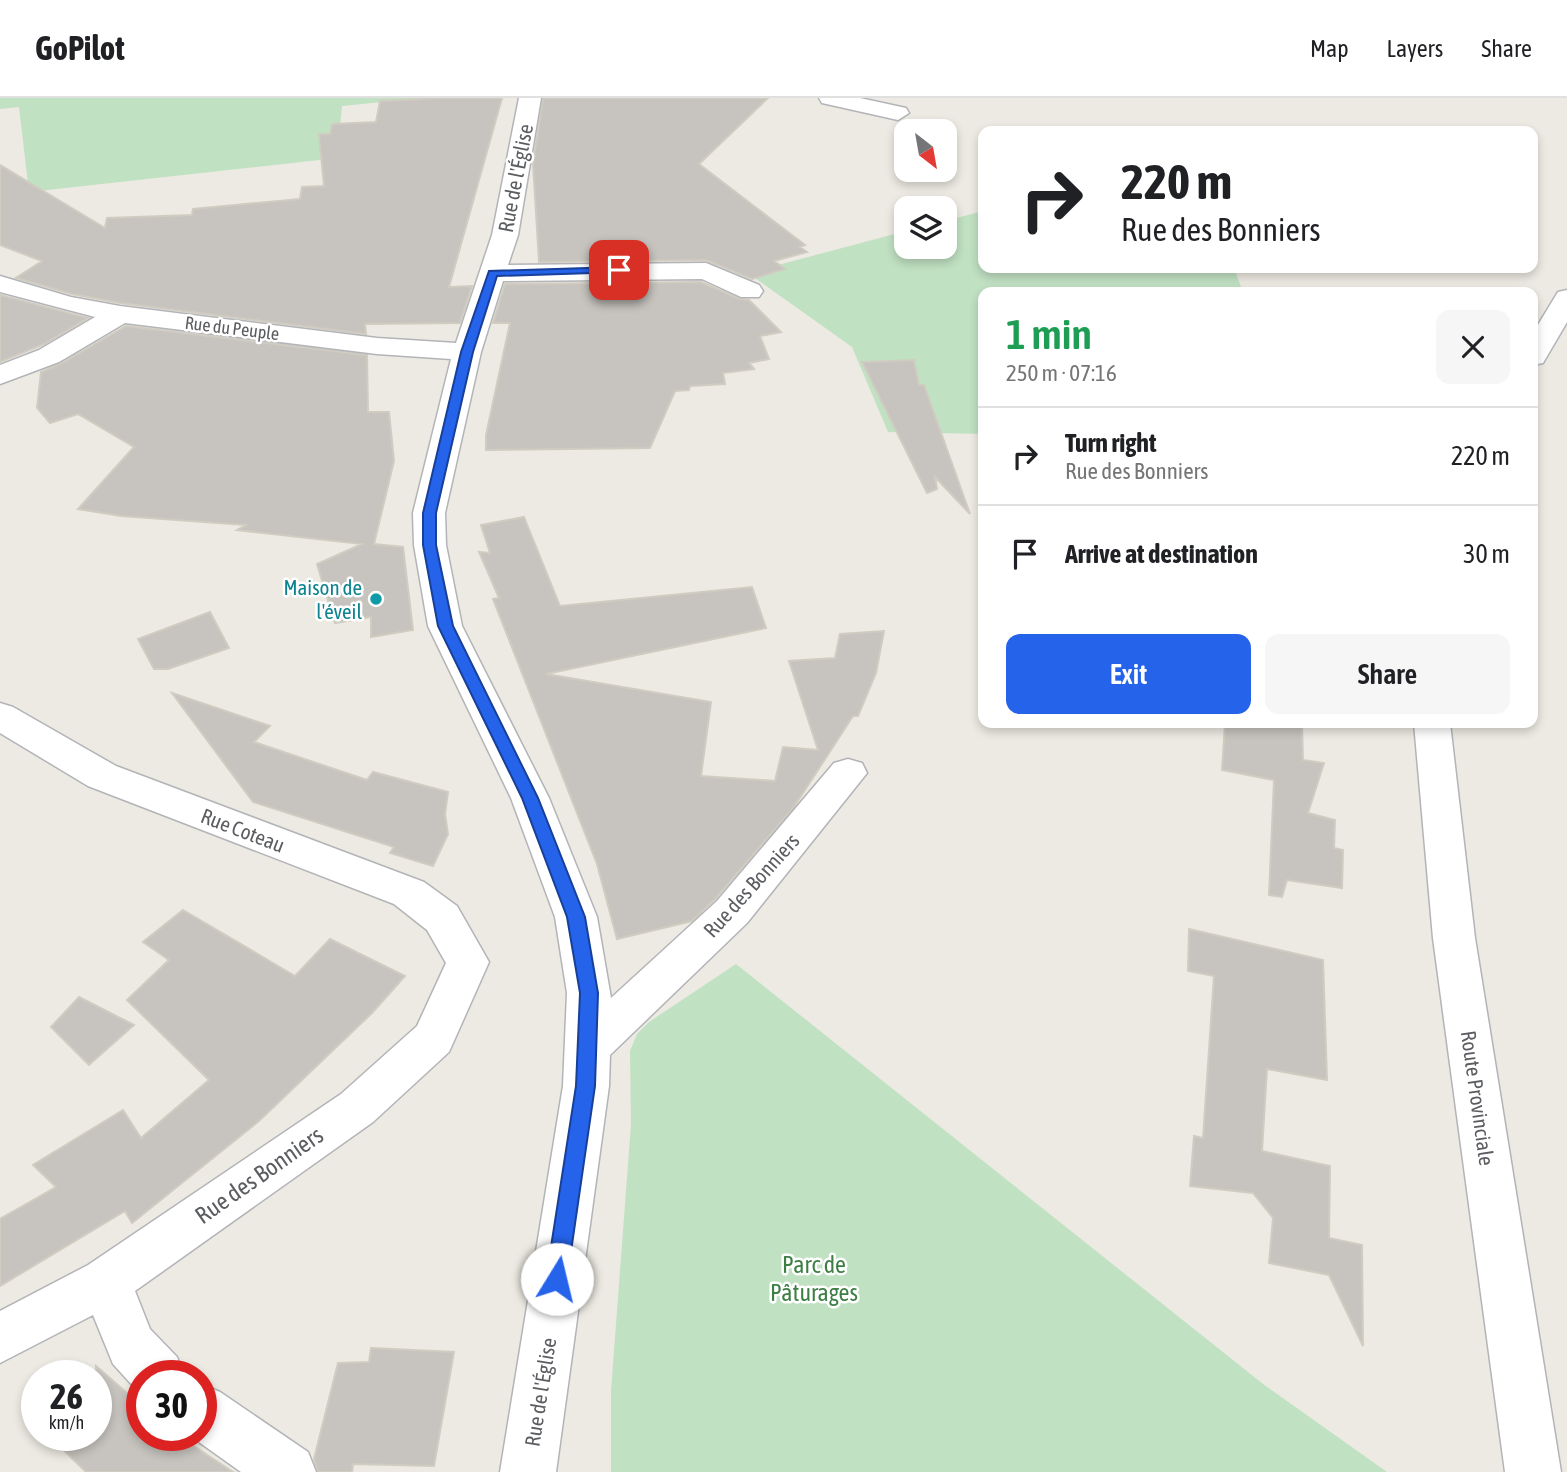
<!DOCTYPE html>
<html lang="en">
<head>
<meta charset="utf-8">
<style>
  :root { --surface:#fff; --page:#f6f6f6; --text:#202124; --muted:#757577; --line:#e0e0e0; --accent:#2563eb }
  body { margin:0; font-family:"Asap Condensed",sans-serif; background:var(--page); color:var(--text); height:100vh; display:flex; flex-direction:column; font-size:26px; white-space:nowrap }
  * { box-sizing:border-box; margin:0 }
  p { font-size:23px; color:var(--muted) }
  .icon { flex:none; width:38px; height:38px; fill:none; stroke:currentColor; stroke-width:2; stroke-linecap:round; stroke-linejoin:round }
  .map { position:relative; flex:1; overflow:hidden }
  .panel { position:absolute; left:978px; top:189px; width:560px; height:441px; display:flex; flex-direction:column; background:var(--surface); border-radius:14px; box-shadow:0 4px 10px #0003 }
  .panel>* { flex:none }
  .hud { position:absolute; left:978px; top:28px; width:560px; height:147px; border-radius:14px; box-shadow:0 4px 10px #0003; background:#fff; color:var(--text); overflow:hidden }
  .needle { width:46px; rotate:149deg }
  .fabs { position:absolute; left:894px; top:21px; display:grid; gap:14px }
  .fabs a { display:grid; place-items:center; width:63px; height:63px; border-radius:14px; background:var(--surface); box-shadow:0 4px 10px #0003; font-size:35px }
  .speed { position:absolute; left:21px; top:1262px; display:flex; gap:14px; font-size:35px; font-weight:700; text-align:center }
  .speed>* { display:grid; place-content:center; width:91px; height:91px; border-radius:50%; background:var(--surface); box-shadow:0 4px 10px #0003; line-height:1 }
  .speed small { font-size:18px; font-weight:400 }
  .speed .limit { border:10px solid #d22; background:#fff; color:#111 }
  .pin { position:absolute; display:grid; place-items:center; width:60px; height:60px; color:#fff; margin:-30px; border-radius:14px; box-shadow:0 4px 10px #0006 }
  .me { position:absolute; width:77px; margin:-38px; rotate:9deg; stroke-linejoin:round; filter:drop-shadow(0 0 5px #0008) }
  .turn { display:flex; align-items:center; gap:24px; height:147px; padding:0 28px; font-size:32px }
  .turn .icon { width:91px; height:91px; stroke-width:2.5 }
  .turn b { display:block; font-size:49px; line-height:60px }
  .round { display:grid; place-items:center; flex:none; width:74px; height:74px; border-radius:14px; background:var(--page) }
  .head { display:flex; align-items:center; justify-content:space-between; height:119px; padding:0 28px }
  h1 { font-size:42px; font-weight:600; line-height:52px; color:#1e9e55 }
  .action { display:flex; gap:14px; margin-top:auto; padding:14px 28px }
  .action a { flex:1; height:80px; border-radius:14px; background:var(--accent); color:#fff; font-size:28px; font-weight:600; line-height:80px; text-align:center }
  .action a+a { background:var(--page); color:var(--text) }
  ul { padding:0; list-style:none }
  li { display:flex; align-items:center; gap:21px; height:98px; padding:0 28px; border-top:2px solid var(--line) }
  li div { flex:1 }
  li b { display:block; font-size:26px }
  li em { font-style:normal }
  header { display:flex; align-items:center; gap:42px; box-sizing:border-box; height:98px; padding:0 35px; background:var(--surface); border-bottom:2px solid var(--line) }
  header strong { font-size:33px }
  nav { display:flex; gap:38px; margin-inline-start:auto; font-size:24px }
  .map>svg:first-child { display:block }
  .green { fill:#c1e1c3 }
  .building { fill:#c7c4bf; stroke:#d0ccc1; stroke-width:2 }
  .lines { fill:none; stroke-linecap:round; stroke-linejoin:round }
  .minor-casing { stroke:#b3b4b8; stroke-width:3 }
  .tertiary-casing { stroke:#b3b4b8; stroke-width:3 }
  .minor { fill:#fff; fill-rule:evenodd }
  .tertiary { fill:#fff; fill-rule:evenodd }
  .route { fill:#2563eb; stroke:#184099; stroke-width:2 }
  .culture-dot { fill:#0f9aa8; stroke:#fff; stroke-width:2.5 }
  .labels { text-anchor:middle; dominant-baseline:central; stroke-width:5; stroke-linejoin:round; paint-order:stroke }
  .far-street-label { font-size:18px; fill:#5b5d61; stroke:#fff }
  .street-label { font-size:21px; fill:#5b5d61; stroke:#fff }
  .culture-label { font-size:21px; fill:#0d838f; stroke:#fff; text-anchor:end }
  .near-street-label { font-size:24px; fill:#5b5d61; stroke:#fff }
  .near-park-label { font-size:24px; fill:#3d7e44; stroke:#fff }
</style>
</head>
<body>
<header>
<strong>GoPilot</strong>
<nav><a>Map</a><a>Layers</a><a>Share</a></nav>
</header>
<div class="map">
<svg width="1567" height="1374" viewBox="0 0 1567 1374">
  <rect width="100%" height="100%" fill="#eceae2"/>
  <path class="green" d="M 0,0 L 422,0 L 342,8 L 337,60 L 29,94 L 19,9 L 0,11 Z
    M 983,113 L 984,170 L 1234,170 L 1243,194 L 984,194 L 983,336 L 888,334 L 852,249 L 748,175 L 906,133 L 906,149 L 945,149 L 945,123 Z
    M 736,866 L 1263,1286 L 1387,1374 L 611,1374 L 611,1293 L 631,1026 L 630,953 L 637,936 L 649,924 Z"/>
  <path class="building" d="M 440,0 L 502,0 L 449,189 L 472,188 L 460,225 L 365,226 L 366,236 L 120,205 L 72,196 L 16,180 L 42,163 L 0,147 L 0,67 L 105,130 L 107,120 L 192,117 L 193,111 L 300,101 L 302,89 L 324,88 L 319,36 L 330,36 L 332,26 L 376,24 L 380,3 Z
    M 543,0 L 768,0 L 699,66 L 805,147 L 800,149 L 807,154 L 774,163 L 785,171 L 752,181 L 706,162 L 539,164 L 533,66 Z
    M 701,184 L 740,201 L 749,202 L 781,234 L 760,238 L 769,261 L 749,265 L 754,271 L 723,275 L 725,286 L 690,288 L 689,292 L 675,293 L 650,350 L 486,352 L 486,337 L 510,225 L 493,225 L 505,186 Z
    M 0,197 L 88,220 L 44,246 L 0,264 Z
    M 126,228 L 367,257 L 368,314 L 389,314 L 394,363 L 374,446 L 403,449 L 413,532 L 371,539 L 371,519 L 335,525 L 317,466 L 362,446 L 237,432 L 246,427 L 121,418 L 78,411 L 134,349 L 78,316 L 50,325 L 37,310 L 41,274 L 60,266 Z
    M 914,262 L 919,287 L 924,287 L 970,416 L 935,379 L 937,391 L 927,395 L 862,264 Z
    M 524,419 L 560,508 L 752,489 L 766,530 L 546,576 L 711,604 L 701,678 L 775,683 L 783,649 L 818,652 L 789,563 L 835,560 L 840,536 L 884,533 L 876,575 L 858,618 L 853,618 L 794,709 L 715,801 L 692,823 L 617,841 L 597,766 L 493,501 L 499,500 L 479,454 L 490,455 L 481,427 Z
    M 210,514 L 229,550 L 168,571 L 154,571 L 138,541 Z
    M 172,595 L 270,628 L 254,644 L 367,682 L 373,674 L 448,694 L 445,716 L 448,736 L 433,768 L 390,755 L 394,749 L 253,704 Z
    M 1225,625 L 1302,625 L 1303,662 L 1324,665 L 1308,715 L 1335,722 L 1334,750 L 1343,752 L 1342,790 L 1287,782 L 1282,799 L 1269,797 L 1274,682 L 1222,672 Z
    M 183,812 L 295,878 L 330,841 L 405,878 L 372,915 L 259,1023 L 132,1125 L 125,1113 L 0,1188 L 0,1121 L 56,1089 L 33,1067 L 123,1012 L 141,1040 L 209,982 L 127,902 L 169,862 L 143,844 Z
    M 1189,831 L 1323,862 L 1327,982 L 1267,971 L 1262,1053 L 1330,1068 L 1329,1140 L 1362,1147 L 1363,1248 L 1329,1177 L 1269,1165 L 1273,1120 L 1253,1095 L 1190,1088 L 1194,1038 L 1203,1040 L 1214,878 L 1188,873 Z
    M 79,899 L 134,927 L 89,967 L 51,929 Z
    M 371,1250 L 454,1254 L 434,1368 L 353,1366 L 352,1374 L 318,1374 L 314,1361 L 338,1265 L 369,1264 Z
    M 96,1268 L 142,1308 L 142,1337 L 177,1337 L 233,1374 L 86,1374 L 48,1337 L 96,1337 Z"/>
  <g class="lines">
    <g class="minor-casing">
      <path id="minor" d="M 519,0 L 541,0 L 518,137 L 508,167 L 706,165 L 759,187 L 763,193 L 759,199 L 741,199 L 702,181 L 503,183 L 481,254 L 445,415 L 446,447 L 462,528 L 549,700 L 597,819 L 611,900 L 717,803 L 834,665 L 848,661 L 862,665 L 867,675 L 747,825 L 610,957 L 609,988 L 556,1374 L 500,1374 L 563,988 L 567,895 L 555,819 L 511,700 L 428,528 L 414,447 L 413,415 L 451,261 L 377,256 L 125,225 L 59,264 L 0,286 L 0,267 L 39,252 L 95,219 L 0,194 L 0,178 L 71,199 L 120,208 L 377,240 L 456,245 L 492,137 Z
        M 819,0 L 860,0 L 906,10 L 909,15 L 898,22 L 822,5 Z
        M 0,605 L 13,609 L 116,668 L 424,784 L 457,808 L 489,864 L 449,954 L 373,1024 L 135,1193 L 150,1231 L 177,1259 L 184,1278 L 142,1278 L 142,1298 L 113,1266 L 93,1217 L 0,1265 L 0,1213 L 88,1167 L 341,996 L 417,928 L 446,865 L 427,832 L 394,806 L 88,688 L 0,635 Z
        M 201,1286 L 220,1294 L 308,1354 L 316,1374 L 241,1374 L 189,1337 L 201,1337 Z"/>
    </g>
    <g class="tertiary-casing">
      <path id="tertiary" d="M 1567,192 L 1567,224 L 1543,265 L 1533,267 L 1533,235 L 1558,194 Z
        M 1414,625 L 1450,625 L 1475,840 L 1561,1374 L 1505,1374 L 1433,840 Z"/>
    </g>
    <use href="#minor" class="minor"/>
    <use href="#tertiary" class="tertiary"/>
  </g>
  <path class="route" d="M 619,169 L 624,172 L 623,174 L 497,178 L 473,254 L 436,415 L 436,447 L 453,528 L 538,700 L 585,819 L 598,895 L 595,988 L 567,1181 L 564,1188 L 557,1191 L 549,1188 L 546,1181 L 576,988 L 580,895 L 567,819 L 522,700 L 438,528 L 423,447 L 423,415 L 461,254 L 489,173 Z"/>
  <circle class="culture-dot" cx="376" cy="501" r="7"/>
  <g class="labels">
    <g class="far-street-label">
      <text transform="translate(232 230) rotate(7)">Rue du Peuple</text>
    </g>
    <g class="street-label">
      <text transform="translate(515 80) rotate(-79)">Rue de l'Église</text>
      <text transform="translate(243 732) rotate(21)">Rue Coteau</text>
      <text transform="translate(751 787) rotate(-48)">Rue des Bonniers</text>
      <text transform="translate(1478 1000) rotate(82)">Route Provinciale</text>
      <text transform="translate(540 1294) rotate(-81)">Rue de l'Église</text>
    </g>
    <g class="culture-label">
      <text x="362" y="489">Maison de<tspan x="362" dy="24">l'éveil</tspan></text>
    </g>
    <g class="near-street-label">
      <text transform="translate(259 1077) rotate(-35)">Rue des Bonniers</text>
    </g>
    <g class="near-park-label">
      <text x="814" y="1166">Parc de<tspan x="814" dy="28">Pâturages</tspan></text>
    </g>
  </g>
</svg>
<div class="fabs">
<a><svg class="needle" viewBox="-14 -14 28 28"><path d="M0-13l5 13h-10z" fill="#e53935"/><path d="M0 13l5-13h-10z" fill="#757577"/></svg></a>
<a><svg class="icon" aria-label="layers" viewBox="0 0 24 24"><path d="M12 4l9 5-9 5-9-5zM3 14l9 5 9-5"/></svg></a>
</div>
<div class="speed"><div>26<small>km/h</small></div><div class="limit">30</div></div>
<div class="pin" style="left:619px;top:172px;background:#d93025"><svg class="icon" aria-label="arrive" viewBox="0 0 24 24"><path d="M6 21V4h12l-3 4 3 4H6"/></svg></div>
<svg class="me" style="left:557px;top:1181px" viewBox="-20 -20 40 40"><circle r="19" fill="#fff"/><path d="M0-13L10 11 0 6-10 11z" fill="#2563eb"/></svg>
<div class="hud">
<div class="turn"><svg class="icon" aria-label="right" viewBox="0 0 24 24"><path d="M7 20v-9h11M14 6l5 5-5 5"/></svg><div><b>220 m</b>Rue des Bonniers</div></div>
</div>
<section class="panel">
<div class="head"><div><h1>1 min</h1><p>250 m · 07:16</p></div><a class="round"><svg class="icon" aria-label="close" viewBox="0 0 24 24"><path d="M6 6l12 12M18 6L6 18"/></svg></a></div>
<ul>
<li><svg class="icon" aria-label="right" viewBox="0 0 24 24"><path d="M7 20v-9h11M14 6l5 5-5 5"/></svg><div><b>Turn right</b><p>Rue des Bonniers</p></div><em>220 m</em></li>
<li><svg class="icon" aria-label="arrive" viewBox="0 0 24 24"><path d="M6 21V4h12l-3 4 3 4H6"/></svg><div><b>Arrive at destination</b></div><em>30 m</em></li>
</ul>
<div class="action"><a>Exit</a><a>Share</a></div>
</section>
</div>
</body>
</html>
